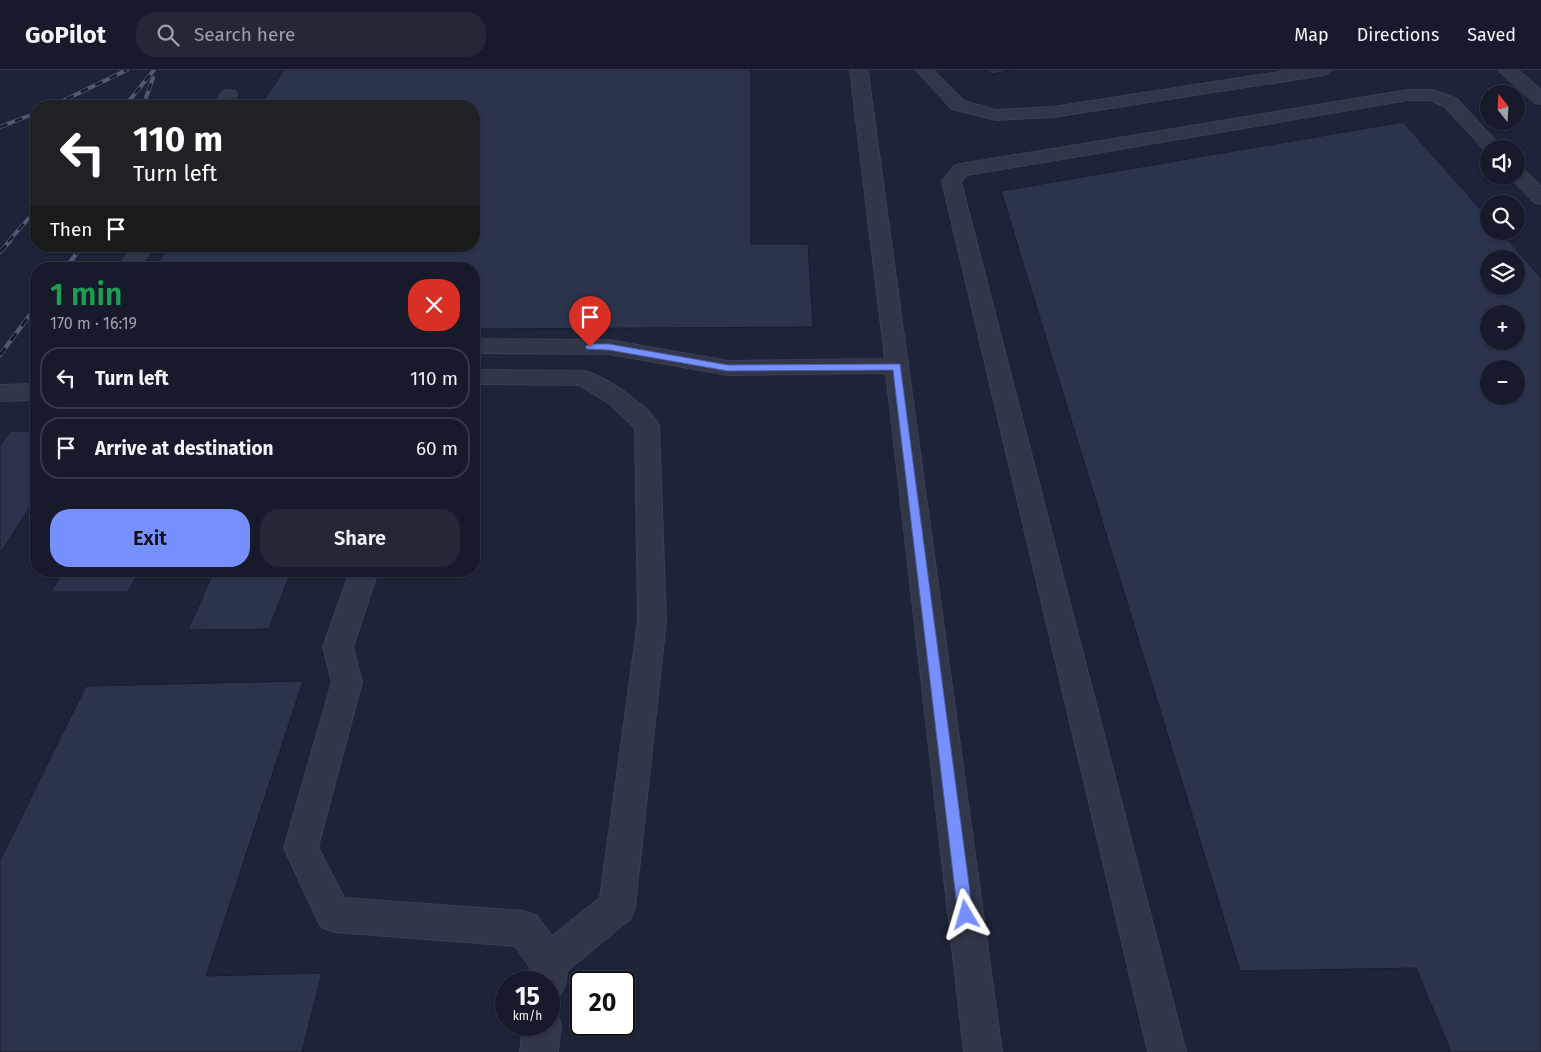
<!DOCTYPE html>
<html lang="en">
<head>
<meta charset="utf-8">
<style>
  :root { --surface:#161a2a; --page:#232736; --text:#f1f3f6; --muted:#9ea1a8; --line:#353847; --accent:#7690ff }
  body { margin:0; font-family:"Fira Sans",sans-serif; background:var(--page); color:var(--text); height:100vh; display:flex; flex-direction:column; font-size:19px; white-space:nowrap }
  * { box-sizing:border-box; margin:0 }
  p { font-size:16px; color:var(--muted) }
  .icon { flex:none; width:28px; height:28px; fill:none; stroke:currentColor; stroke-width:2; stroke-linecap:round; stroke-linejoin:round }
  .map { position:relative; flex:1; overflow:hidden }
  .panel { position:absolute; left:30px; top:192px; width:450px; height:315px; display:flex; flex-direction:column; background:var(--surface); border-radius:20px; box-shadow:0 1px 4px #0004,0 0 0 1px var(--line) }
  .panel>* { flex:none }
  .banner { position:absolute; left:30px; top:30px; width:450px; height:152px; border-radius:20px; box-shadow:0 1px 4px #0004,0 0 0 1px var(--line); background:#202124; color:#fff; overflow:hidden }
  .needle { width:32px; rotate:342deg }
  .controls { position:absolute; left:1480px; top:15px; display:grid; gap:10px }
  .controls a { display:grid; place-items:center; width:45px; height:45px; border-radius:50%; background:var(--surface); box-shadow:0 1px 4px #0004,0 0 0 1px var(--line); font-size:25px }
  .speed { position:absolute; left:495px; top:901px; display:flex; gap:10px; font-size:25px; font-weight:700; text-align:center }
  .speed>* { display:grid; place-content:center; width:65px; height:65px; border-radius:50%; background:var(--surface); box-shadow:0 1px 4px #0004,0 0 0 1px var(--line); line-height:1 }
  .speed small { font-size:12px; font-weight:400 }
  .speed .limit { border:2px solid #111; border-radius:8px; background:#fff; color:#111 }
  .pin { position:absolute; display:grid; place-items:center; width:42px; height:42px; color:#fff; margin:-51px -21px; border-radius:50% 50% 50% 0; rotate:-45deg; box-shadow:0 0 5px #0007 }
  .pin .icon { rotate:45deg }
  .me { position:absolute; width:55px; margin:-28px; rotate:353deg; stroke-linejoin:round; filter:drop-shadow(0 0 4px #0008) }
  .turn { display:flex; align-items:center; gap:18px; height:105px; padding:0 20px; font-size:22px }
  .turn .icon { width:65px; height:65px; stroke-width:2.5 }
  .turn b { display:block; font-size:35px; line-height:42px }
  .then { display:flex; align-items:center; height:48px; padding:0 20px; background:#0003; gap:10px; font-size:19px }
  .round { display:grid; place-items:center; flex:none; width:52px; height:52px; border-radius:20px; background:var(--page) }
  .overview { display:flex; align-items:center; justify-content:space-between; height:85px; padding:0 20px }
  h1 { font-size:30px; font-weight:600; line-height:38px; color:#1e9e55 }
  .button { display:flex; gap:10px; margin-top:auto; padding:10px 20px }
  .button a { flex:1; height:58px; border-radius:20px; background:var(--accent); color:#111; font-size:20px; font-weight:600; line-height:58px; text-align:center }
  .button a+a { background:var(--page); color:var(--text) }
  ul { padding:0; list-style:none }
  li { display:flex; align-items:center; gap:15px; height:62px; margin:0 10px 8px; padding:0 10px; border:2px solid var(--line); border-radius:20px }
  li div { flex:1 }
  li b { display:block; font-size:19px }
  li em { font-style:normal }
  header { display:flex; align-items:center; gap:30px; box-sizing:border-box; height:70px; padding:0 25px; background:var(--surface); border-bottom:1px solid var(--line) }
  header strong { font-size:24px }
  nav { display:flex; gap:28px; margin-inline-start:auto; font-size:18px }
  .search { width:350px; height:45px; background:var(--page); display:flex; align-items:center; gap:12px; box-sizing:border-box; padding:0 18px; border-radius:20px; color:var(--muted); font-size:19px }
  .map>svg:first-child { display:block }
  .building { fill:#2c334d; stroke:#191d2f; fill-rule:evenodd }
  .lines { fill:none; stroke-linecap:round; stroke-linejoin:round }
  .minor-casing { stroke:#3b3f52; stroke-width:2 }
  .minor { fill:#313648; fill-rule:evenodd }
  .rail-far1-casing { stroke:#525970; stroke-width:4 }
  .rail-casing { stroke:#525970; stroke-width:4.5 }
  .rail-far1 { stroke:#171b2d; stroke-width:2.5; stroke-dasharray:8; stroke-linecap:butt }
  .rail { stroke:#171b2d; stroke-width:3; stroke-dasharray:9; stroke-linecap:butt }
  .route { fill:#7690ff; stroke:#4d5ea6 }
</style>
</head>
<body>
<header>
<strong>GoPilot</strong>
<div class="search"><svg class="icon" aria-label="search" viewBox="0 0 24 24"><circle cx="10" cy="10" r="6"/><path d="M15 15l6 6"/></svg>Search here</div>
<nav><a>Map</a><a>Directions</a><a>Saved</a></nav>
</header>
<div class="map">
<svg width="1541" height="982" viewBox="0 0 1541 982">
  <rect width="100%" height="100%" fill="#1d2338"/>
  <path class="building" d="M 284,0 L 751,0 L 751,174 L 808,174 L 813,257 L 474,259 L 474,199 L 154,199 L 169,176 L 474,176 L 474,36 L 260,36 Z
    M 987,0 L 1016,0 L 991,4 Z
    M 1403,52 L 1489,149 L 1489,161 L 1500,161 L 1541,208 L 1541,982 L 1451,982 L 1416,898 L 1240,901 L 1001,121 ZM 1489,189 L 1516,189 L 1516,216 L 1489,216 ZM 1489,244 L 1516,244 L 1516,271 L 1489,271 ZM 1489,299 L 1516,299 L 1516,326 L 1489,326 Z
    M 10,361 L 36,361 L 36,427 L 0,484 L 0,376 Z
    M 63,501 L 139,501 L 128,522 L 51,522 Z
    M 214,501 L 291,501 L 269,559 L 188,560 Z
    M 303,611 L 206,906 L 322,903 L 302,982 L 0,982 L 0,790 L 86,616 Z"/>
  <g class="lines">
    <g class="minor-casing">
      <path id="minor" d="M 850,0 L 866,0 L 868,3 L 1002,982 L 964,982 L 886,303 L 728,305 L 609,284 L 474,283 L 474,269 L 609,270 L 728,291 L 885,289 Z
        M 916,0 L 933,0 L 964,31 L 996,40 L 1053,37 L 1292,0 L 1332,0 L 1324,5 L 1053,47 L 996,50 L 952,39 Z
        M 1498,0 L 1518,0 L 1541,20 L 1541,34 L 1535,33 Z
        M 229,20 L 235,21 L 237,25 L 229,36 L 213,36 L 223,21 Z
        M 1408,20 L 1433,20 L 1457,29 L 1503,79 L 1489,79 L 1488,83 L 1445,37 L 1430,30 L 1408,30 L 967,105 L 961,112 L 1186,982 L 1148,982 L 942,111 L 954,96 L 961,94 Z
        M 1516,97 L 1523,99 L 1541,117 L 1541,134 L 1534,132 L 1509,106 L 1516,106 Z
        M 133,176 L 153,176 L 139,199 L 118,199 Z
        M 474,300 L 584,301 C 607,307 647,335 659,355 L 666,551 L 635,837 L 630,849 L 567,901 L 566,912 L 560,925 L 549,930 L 549,912 L 529,912 L 530,897 L 515,876 L 334,862 L 321,857 L 284,778 L 332,612 L 323,577 L 350,501 L 378,501 L 353,577 L 362,612 L 318,777 L 344,828 L 524,841 L 537,846 L 552,866 L 600,828 L 638,551 L 635,358 L 610,334 L 579,315 L 474,314 Z
        M 36,314 L 36,330 L 0,331 L 0,315 Z
        M 549,939 L 556,941 L 561,955 L 558,982 L 520,982 L 523,955 L 549,955 Z"/>
    </g>
    <use href="#minor" class="minor"/>
    <g class="rail-far1-casing">
      <path id="rail-far1" d="M 52,36 L 127,0
        M 125,36 L 154,0
        M 143,36 L 153,8
        M 0,57 L 36,43
        M 8,172 L 36,140"/>
    </g>
    <g class="rail-casing">
      <path id="rail" d="M 0,182 L 10,171
        M 65,199 L 82,176
        M 0,285 L 36,237"/>
    </g>
    <use href="#rail-far1" class="rail-far1"/>
    <use href="#rail" class="rail"/>
  </g>
  <path class="route" d="M 590,274 L 609,274 L 728,295 L 900,294 L 973,845 L 971,850 L 966,852 L 960,850 L 958,845 L 893,300 L 728,301 L 609,280 L 587,279 L 585,277 Z"/>
</svg>
<div class="controls">
<a><svg class="needle" viewBox="-14 -14 28 28"><path d="M0-13l5 13h-10z" fill="#e53935"/><path d="M0 13l5-13h-10z" fill="#9ea1a8"/></svg></a>
<a><svg class="icon" aria-label="sound" viewBox="0 0 24 24"><path d="M4 9h4l5-4v14l-5-4H4zM17 9q2 3 0 6"/></svg></a>
<a><svg class="icon" aria-label="search" viewBox="0 0 24 24"><circle cx="10" cy="10" r="6"/><path d="M15 15l6 6"/></svg></a>
<a><svg class="icon" aria-label="layers" viewBox="0 0 24 24"><path d="M12 4l9 5-9 5-9-5zM3 14l9 5 9-5"/></svg></a>
<a>+</a>
<a>−</a>
</div>
<div class="speed"><div>15<small>km/h</small></div><div class="limit">20</div></div>
<div class="pin" style="left:590px;top:277px;background:#d93025"><svg class="icon" aria-label="arrive" viewBox="0 0 24 24"><path d="M6 21V4h12l-3 4 3 4H6"/></svg></div>
<svg class="me" style="left:966px;top:845px" viewBox="-20 -20 40 40"><path d="M0-17L14 15 0 8-14 15z" fill="#7690ff" stroke="#fff" stroke-width="4"/></svg>
<div class="banner">
<div class="turn"><svg class="icon" aria-label="left" viewBox="0 0 24 24"><path d="M17 20v-9H6M10 6l-5 5 5 5"/></svg><div><b>110 m</b>Turn left</div></div>
<div class="then">Then<svg class="icon" aria-label="arrive" viewBox="0 0 24 24"><path d="M6 21V4h12l-3 4 3 4H6"/></svg></div>
</div>
<section class="panel">
<div class="overview"><div><h1>1 min</h1><p>170 m · 16:19</p></div><a class="round" style="background:#d93025;color:#fff"><svg class="icon" aria-label="close" viewBox="0 0 24 24"><path d="M6 6l12 12M18 6L6 18"/></svg></a></div>
<ul>
<li><svg class="icon" aria-label="left" viewBox="0 0 24 24"><path d="M17 20v-9H6M10 6l-5 5 5 5"/></svg><div><b>Turn left</b></div><em>110 m</em></li>
<li><svg class="icon" aria-label="arrive" viewBox="0 0 24 24"><path d="M6 21V4h12l-3 4 3 4H6"/></svg><div><b>Arrive at destination</b></div><em>60 m</em></li>
</ul>
<div class="button"><a>Exit</a><a>Share</a></div>
</section>
</div>
</body>
</html>
